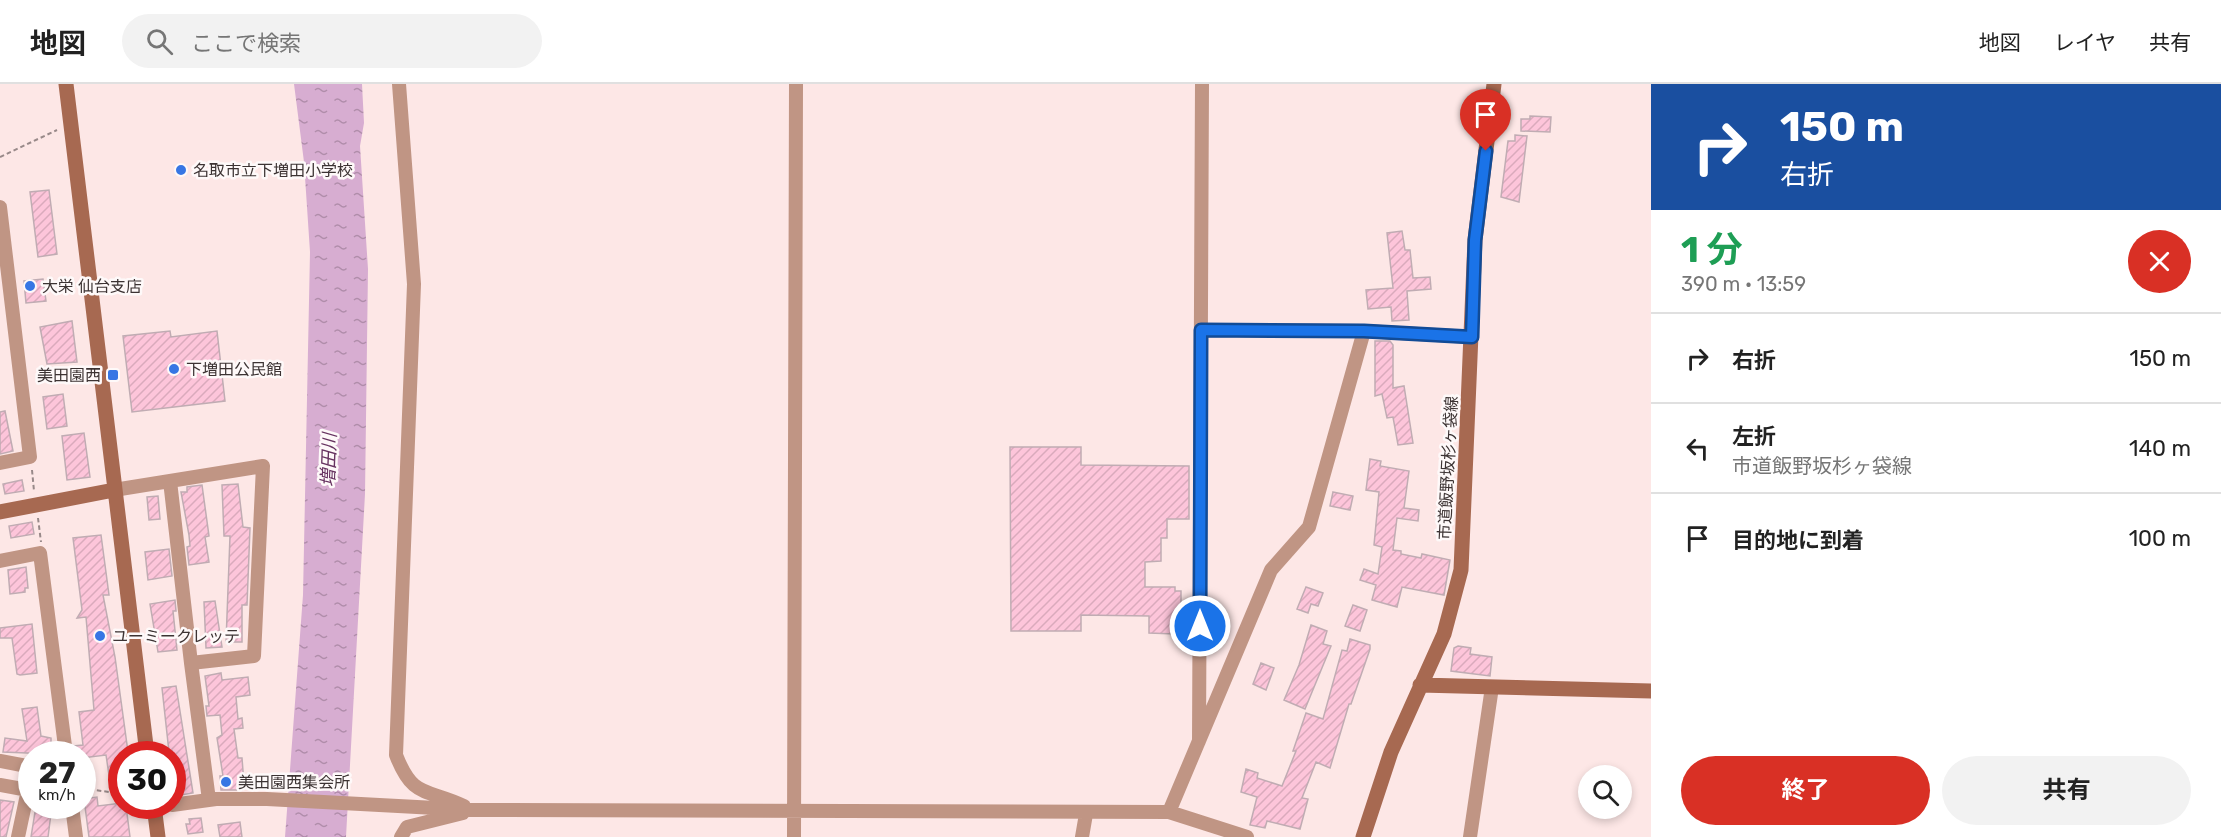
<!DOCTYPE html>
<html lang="ja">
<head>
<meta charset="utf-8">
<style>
  :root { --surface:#fff; --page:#f2f2f2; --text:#222; --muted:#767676; --line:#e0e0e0; --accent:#d93025 }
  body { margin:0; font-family:Rubik,"Noto Sans JP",sans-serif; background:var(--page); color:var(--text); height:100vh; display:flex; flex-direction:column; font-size:22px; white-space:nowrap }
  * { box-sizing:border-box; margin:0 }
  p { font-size:20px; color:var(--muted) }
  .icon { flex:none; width:33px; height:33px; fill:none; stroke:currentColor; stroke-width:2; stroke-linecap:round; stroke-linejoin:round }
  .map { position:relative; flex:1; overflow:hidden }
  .drawer { display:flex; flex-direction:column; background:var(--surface); width:570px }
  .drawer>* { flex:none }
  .hud { background:#1a4fa0; color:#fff; overflow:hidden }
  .fabs { position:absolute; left:1578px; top:681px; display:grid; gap:12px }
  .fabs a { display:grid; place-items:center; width:54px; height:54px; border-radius:50%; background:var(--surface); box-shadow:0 3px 9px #0003; font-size:30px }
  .speed { position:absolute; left:18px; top:657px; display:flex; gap:12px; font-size:30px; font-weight:700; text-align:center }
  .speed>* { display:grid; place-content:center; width:78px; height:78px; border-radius:50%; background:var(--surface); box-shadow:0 3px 9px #0003; line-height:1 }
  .speed small { font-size:15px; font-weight:400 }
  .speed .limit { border:9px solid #d22; background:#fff; color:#111 }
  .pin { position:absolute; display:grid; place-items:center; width:51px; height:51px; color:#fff; margin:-62px -26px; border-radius:50% 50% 50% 0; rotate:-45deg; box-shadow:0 0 6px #0007 }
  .pin .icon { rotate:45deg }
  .me { position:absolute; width:66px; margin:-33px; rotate:0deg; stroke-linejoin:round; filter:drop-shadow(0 0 4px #0008) }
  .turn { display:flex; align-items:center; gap:21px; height:126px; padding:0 30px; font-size:27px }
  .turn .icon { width:78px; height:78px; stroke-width:2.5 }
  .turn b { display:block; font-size:42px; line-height:51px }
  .round { display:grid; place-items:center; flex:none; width:63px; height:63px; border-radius:32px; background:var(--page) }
  .headline { display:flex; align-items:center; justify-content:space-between; height:102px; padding:0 30px }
  h1 { font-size:36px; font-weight:700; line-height:45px; color:#1e9e55 }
  .button { display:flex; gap:12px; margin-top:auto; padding:12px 30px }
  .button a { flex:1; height:69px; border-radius:36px; background:var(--accent); color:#fff; font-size:24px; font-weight:700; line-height:69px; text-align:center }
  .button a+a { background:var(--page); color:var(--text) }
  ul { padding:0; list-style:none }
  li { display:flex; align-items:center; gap:18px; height:90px; padding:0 30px; border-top:2px solid var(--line) }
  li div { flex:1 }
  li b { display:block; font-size:22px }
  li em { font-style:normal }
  header { display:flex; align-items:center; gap:36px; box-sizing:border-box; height:84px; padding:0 30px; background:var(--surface); border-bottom:2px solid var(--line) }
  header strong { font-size:28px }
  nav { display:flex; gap:33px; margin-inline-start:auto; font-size:21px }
  .search { width:420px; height:54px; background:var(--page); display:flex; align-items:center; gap:15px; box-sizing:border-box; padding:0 21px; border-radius:33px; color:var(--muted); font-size:22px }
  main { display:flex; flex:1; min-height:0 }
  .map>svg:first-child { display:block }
  .water { fill:url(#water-ripples) }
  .building { fill:url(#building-hatch); stroke:#c0acb3; stroke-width:1.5 }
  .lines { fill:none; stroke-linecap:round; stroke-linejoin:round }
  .path { stroke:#988989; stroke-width:2; stroke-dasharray:4.5 3; stroke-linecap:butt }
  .street { stroke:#c09584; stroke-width:14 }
  .secondary { stroke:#a76951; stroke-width:15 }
  .route-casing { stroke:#114b97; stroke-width:15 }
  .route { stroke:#1a73e8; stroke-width:10 }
  .poi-dot { fill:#3776e4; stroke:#fef9f9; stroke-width:2 }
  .labels { text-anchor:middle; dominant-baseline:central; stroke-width:5; stroke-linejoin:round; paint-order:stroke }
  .poi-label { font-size:16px; fill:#3c3333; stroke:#fef9f9; text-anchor:start }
  .street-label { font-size:16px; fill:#3c3333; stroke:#fef9f9 }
  .water-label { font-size:18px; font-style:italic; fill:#663260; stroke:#fef9f9 }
</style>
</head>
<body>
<header>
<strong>地図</strong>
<div class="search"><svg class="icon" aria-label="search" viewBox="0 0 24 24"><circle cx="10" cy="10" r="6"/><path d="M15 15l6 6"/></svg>ここで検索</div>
<nav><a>地図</a><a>レイヤ</a><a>共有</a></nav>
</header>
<main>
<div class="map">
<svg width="1651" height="753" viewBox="0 0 1651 753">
  <defs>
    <pattern id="water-ripples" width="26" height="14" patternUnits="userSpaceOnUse" patternTransform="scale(1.5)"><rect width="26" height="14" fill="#d7add1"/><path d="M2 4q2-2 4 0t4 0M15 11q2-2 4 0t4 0" fill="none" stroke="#b08daa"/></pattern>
    <pattern id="building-hatch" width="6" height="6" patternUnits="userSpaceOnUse" patternTransform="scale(1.5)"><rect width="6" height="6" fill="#fdc5da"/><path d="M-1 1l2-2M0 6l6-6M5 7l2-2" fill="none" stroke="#daaabc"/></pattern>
  </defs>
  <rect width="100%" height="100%" fill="#fde7e6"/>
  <path class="water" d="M 294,0 L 362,0 L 364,39 L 360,62 L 368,185 L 365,410 L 346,753 L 285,753 L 303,511 L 310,168 L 304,78 Z"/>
  <path class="building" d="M 1530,32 L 1551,33 L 1550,48 L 1521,47 L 1521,35 L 1530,35 Z
    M 1515,51 L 1527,52 L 1519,118 L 1501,113 L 1508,57 L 1515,57 Z
    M 49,106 L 57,170 L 38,173 L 30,108 Z
    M 1402,147 L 1405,166 L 1410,166 L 1413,194 L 1430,193 L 1431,205 L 1407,207 L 1409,236 L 1392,237 L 1391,223 L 1368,225 L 1366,206 L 1393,204 L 1387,149 Z
    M 43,195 L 46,217 L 26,219 L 24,197 Z
    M 72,237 L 77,278 L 47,280 L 40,243 Z
    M 170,247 L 171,253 L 217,247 L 225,317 L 132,328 L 123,252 Z
    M 1375,257 L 1390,257 L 1393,261 L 1393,304 L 1404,302 L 1413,359 L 1398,361 L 1393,333 L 1387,334 L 1382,310 L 1375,312 Z
    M 63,310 L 67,342 L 47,345 L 43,313 Z
    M 5,327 L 13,367 L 0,370 L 0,328 Z
    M 84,349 L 90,393 L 67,396 L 62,352 Z
    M 1010,363 L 1081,363 L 1081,381 L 1189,382 L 1189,435 L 1167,435 L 1167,454 L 1161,454 L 1161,477 L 1145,478 L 1145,503 L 1175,503 L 1175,507 L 1181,507 L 1181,527 L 1176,527 L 1175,550 L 1149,549 L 1149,532 L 1081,531 L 1081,547 L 1011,547 Z
    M 1370,375 L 1381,377 L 1380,382 L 1409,387 L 1404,424 L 1419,426 L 1418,437 L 1397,434 L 1393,466 L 1401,467 L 1401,470 L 1421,474 L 1422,470 L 1450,476 L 1444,511 L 1402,503 L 1397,523 L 1372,516 L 1376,501 L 1360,496 L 1364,485 L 1378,490 L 1382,463 L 1374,461 L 1379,408 L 1366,406 Z
    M 22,396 L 24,407 L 5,410 L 3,400 Z
    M 238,400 L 243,443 L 250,444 L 247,521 L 242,521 L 242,558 L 226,558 L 230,452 L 224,452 L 222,401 Z
    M 202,401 L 209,452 L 205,453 L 209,478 L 189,481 L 187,463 L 190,462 L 189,451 L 181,408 L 187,408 L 187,403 Z
    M 1333,408 L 1353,412 L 1350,426 L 1330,422 Z
    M 158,412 L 160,435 L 149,436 L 147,413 Z
    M 32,438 L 34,450 L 11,454 L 9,442 Z
    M 101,451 L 109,511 L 103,511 L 115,573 L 128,668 L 122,669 L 122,696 L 110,698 L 106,671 L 82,674 L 82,670 L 75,670 L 74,662 L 83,661 L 79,628 L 94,626 L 86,533 L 77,534 L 82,526 L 73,454 Z
    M 169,465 L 172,492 L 148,496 L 145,468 Z
    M 26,483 L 28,504 L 25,504 L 25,508 L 10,510 L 8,486 Z
    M 1306,503 L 1323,509 L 1318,522 L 1311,520 L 1308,529 L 1297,525 Z
    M 175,516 L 176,527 L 173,527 L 177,566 L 158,568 L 150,520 Z
    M 215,517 L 222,563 L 206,564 L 204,518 Z
    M 1353,521 L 1367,526 L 1360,547 L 1345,542 Z
    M 32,540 L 37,589 L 20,591 L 17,590 L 12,554 L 0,554 L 0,544 Z
    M 1311,541 L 1327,547 L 1323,560 L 1331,562 L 1305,625 L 1284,616 L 1299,581 Z
    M 1350,555 L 1370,561 L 1370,565 L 1351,620 L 1349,620 L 1330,684 L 1316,678 L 1302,714 L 1308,715 L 1300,745 L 1267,737 L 1265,744 L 1250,741 L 1257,713 L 1241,708 L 1246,685 L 1258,689 L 1257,694 L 1282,702 L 1296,667 L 1293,667 L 1306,629 L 1323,635 L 1342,566 L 1347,567 Z
    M 1458,562 L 1471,564 L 1470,570 L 1492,573 L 1490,592 L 1451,587 L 1454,564 Z
    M 1261,579 L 1274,584 L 1266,606 L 1253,600 Z
    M 221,589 L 222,596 L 248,593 L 250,611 L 236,613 L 238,635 L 242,634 L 243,644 L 234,645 L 238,674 L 242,674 L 244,700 L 242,700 L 242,706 L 221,706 L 220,692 L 223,692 L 217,654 L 222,651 L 220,631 L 207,632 L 206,622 L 209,622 L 205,592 Z
    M 176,602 L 193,709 L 181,711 L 180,702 L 172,703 L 172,667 L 169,668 L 162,604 Z
    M 37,623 L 41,652 L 51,654 L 51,670 L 3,668 L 5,654 L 27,657 L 22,625 Z
    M 97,713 L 98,722 L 122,719 L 126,722 L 130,753 L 89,753 L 84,715 Z
    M 0,716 L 14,718 L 6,753 L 0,753 Z
    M 36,722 L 52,722 L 48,753 L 31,753 Z
    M 201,734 L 203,748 L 188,750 L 186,740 L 190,740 L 189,735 Z
    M 240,738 L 242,753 L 220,753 L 218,741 Z"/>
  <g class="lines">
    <path class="path" d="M 0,73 L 57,46
      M 32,386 L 34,407
      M 38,434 L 41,458
      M 82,704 L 122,710"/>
    <path class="street" d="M 399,0 L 414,200 L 396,671 C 413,715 426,704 464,722
      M 0,123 L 30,373 L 0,379
      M 1201,246 L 1364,247 L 1472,253
      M 170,397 L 191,579
      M 114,406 L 263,382 L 254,572 L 191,579 L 209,716
      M 0,477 L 40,469 L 66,670
      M 1199,657 L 1202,0
      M 0,677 L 32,683
      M 0,701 L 28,706 L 18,753
      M 172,721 L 216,715 L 267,715 L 473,726 L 1169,728 L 1247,753
      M 72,722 L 76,753
      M 1169,728 L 1271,486 L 1309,443 L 1364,247
      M 401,753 L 407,743 L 463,729
      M 794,753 L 796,0
      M 1082,753 L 1086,730
      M 1470,753 L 1492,603"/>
    <path class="secondary" d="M 66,0 L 147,670
      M 0,428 L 114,406
      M 1420,601 L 1651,607
      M 154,722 L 158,753
      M 1363,753 L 1391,668 L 1444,550 L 1461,486 L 1475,156 L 1494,0"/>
  </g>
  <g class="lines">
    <g class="route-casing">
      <path id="route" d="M 1200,542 L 1201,246 L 1364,247 L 1472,253 L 1475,156 L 1486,67"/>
    </g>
    <use href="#route" class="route"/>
  </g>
  <g class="poi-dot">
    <circle cx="181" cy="86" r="6"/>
    <circle cx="30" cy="202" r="6"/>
    <circle cx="174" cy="285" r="6"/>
    <rect x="107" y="285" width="12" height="12" rx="3"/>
    <circle cx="100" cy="552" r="6"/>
    <circle cx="226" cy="698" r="6"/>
  </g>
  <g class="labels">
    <g class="poi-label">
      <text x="193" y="86">名取市立下増田小学校</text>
      <text x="42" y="202">大栄 仙台支店</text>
      <text x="186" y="285">下増田公民館</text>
      <text x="101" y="291" text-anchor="end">美田園西</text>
      <text x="112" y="552">ユーミークレッテ</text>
      <text x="238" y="698">美田園西集会所</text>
    </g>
    <g class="street-label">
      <text transform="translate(1448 384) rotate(-87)">市道飯野坂杉ヶ袋線</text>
    </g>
    <g class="water-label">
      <text transform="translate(329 376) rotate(-88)">増田川</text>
    </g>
  </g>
</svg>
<div class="fabs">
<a><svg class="icon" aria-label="search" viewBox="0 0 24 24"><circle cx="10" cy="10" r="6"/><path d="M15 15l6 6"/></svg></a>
</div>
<div class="speed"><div>27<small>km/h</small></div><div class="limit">30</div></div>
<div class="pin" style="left:1486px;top:67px;background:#d93025"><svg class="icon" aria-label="arrive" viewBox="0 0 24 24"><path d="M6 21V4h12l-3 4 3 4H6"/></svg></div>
<svg class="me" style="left:1200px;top:542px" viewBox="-20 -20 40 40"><circle r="17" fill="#1a73e8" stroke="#fff" stroke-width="3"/><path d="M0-11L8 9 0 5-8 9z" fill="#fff"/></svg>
</div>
<section class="drawer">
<div class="hud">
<div class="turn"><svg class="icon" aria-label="right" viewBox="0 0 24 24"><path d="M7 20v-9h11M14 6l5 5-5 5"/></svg><div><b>150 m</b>右折</div></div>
</div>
<div class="headline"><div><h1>1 分</h1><p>390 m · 13:59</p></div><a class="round" style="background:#d93025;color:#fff"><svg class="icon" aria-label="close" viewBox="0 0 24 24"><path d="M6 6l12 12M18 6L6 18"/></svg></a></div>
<ul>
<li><svg class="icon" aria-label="right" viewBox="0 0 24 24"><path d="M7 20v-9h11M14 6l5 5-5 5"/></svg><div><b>右折</b></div><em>150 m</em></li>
<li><svg class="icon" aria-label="left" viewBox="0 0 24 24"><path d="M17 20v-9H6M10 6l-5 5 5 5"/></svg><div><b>左折</b><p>市道飯野坂杉ヶ袋線</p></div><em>140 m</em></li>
<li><svg class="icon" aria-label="arrive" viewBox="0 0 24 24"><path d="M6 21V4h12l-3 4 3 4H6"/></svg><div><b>目的地に到着</b></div><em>100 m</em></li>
</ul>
<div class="button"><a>終了</a><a>共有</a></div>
</section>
</main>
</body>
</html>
